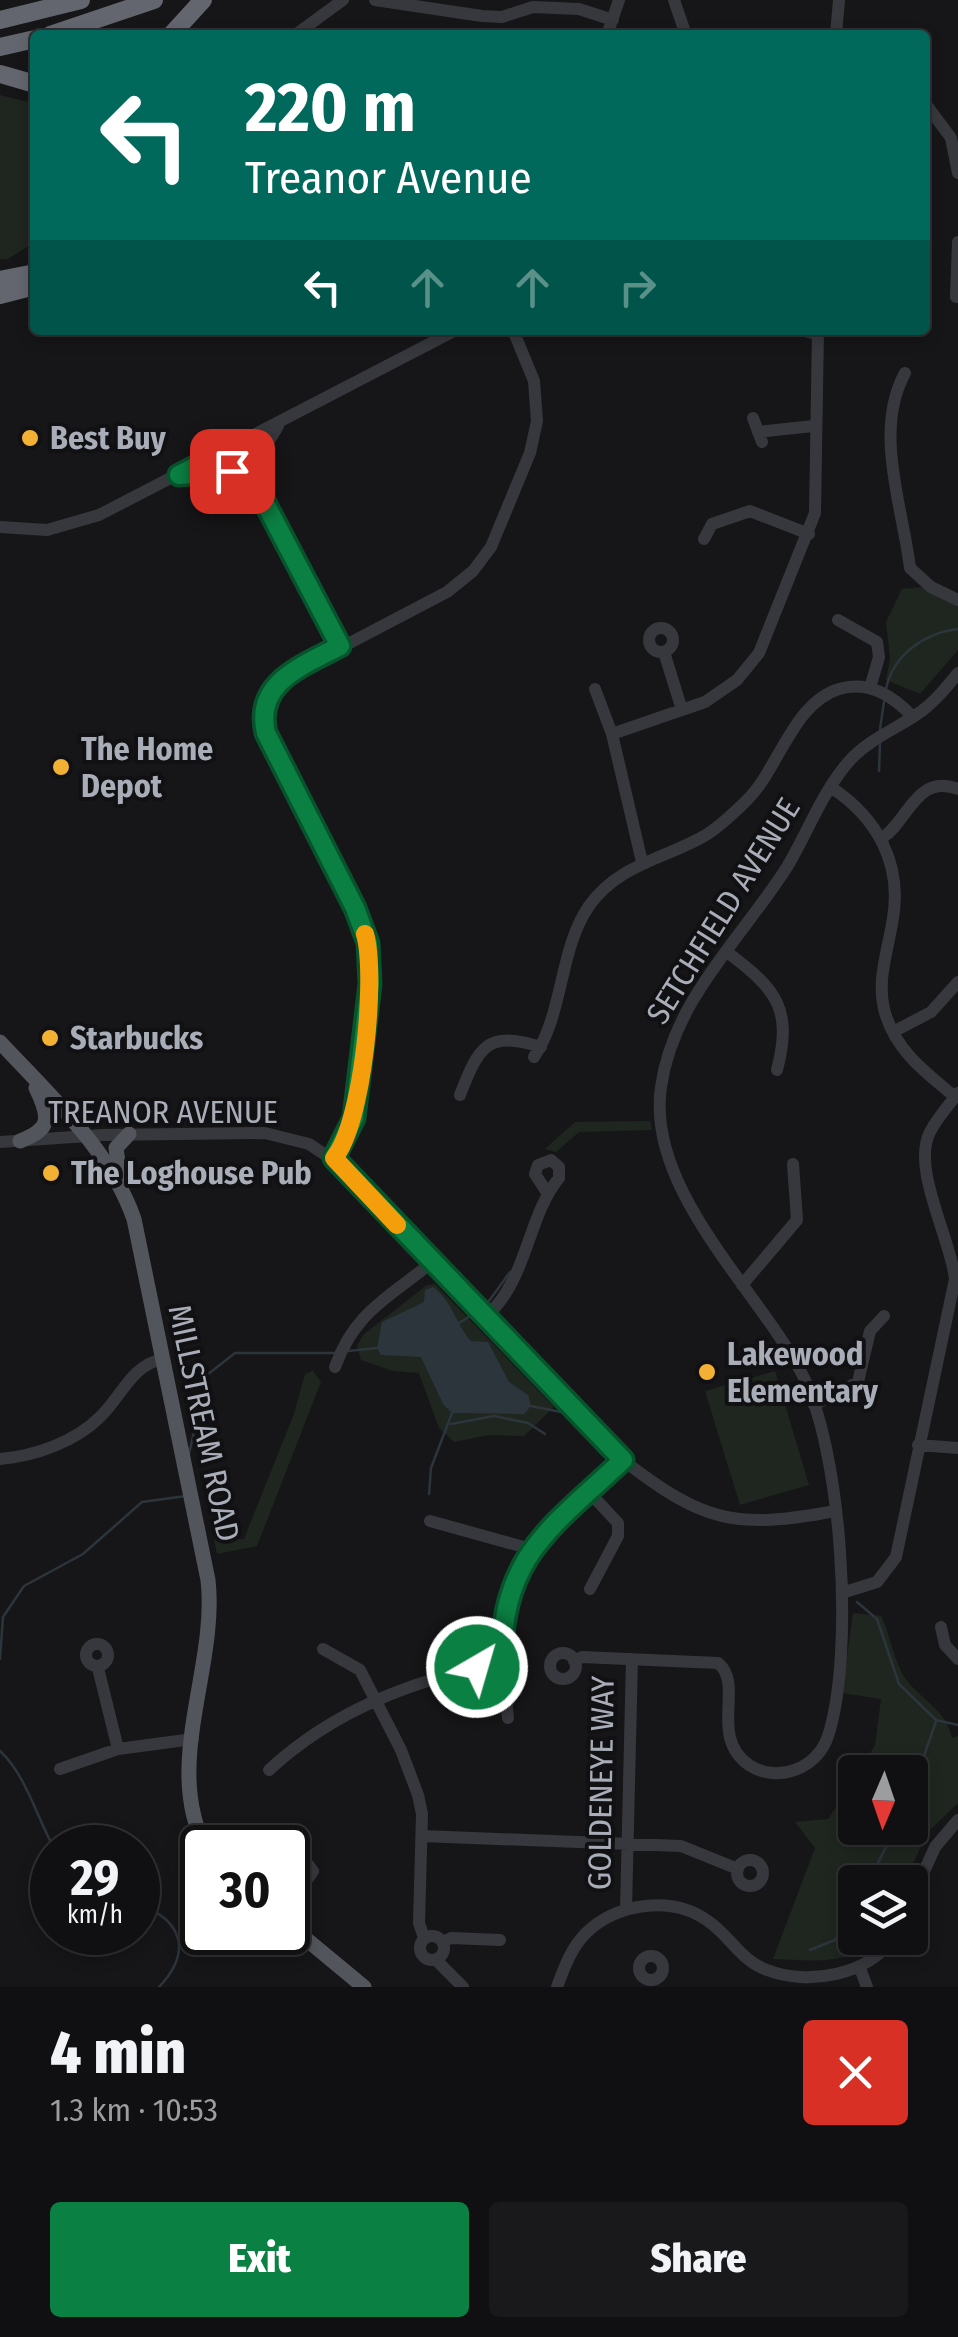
<!DOCTYPE html>
<html lang="en">
<head>
<meta charset="utf-8">
<style>
  :root { --surface:#101012; --page:#19191b; --text:#f1f3f6; --muted:#9c9d9f; --line:#303032; --accent:#0b8043 }
  body { margin:0; font-family:"Fira Sans Condensed",sans-serif; background:var(--page); color:var(--text); height:100vh; display:flex; flex-direction:column; font-size:38px; white-space:nowrap }
  * { box-sizing:border-box; margin:0 }
  p { font-size:32px; color:var(--muted) }
  .icon { flex:none; width:55px; height:55px; fill:none; stroke:currentColor; stroke-width:2; stroke-linecap:round; stroke-linejoin:round }
  .map { position:relative; height:1987px; overflow:hidden }
  .side { display:flex; flex-direction:column; background:var(--surface); flex:1 }
  .side>* { flex:none }
  .banner { position:absolute; left:30px; top:30px; width:900px; height:305px; border-radius:10px; box-shadow:0 5px 15px #0003,0 0 0 2px var(--line); background:#00695c; color:#fff; overflow:hidden }
  .needle { width:65px; rotate:182deg }
  .tools { position:absolute; left:838px; top:1755px; display:grid; gap:20px }
  .tools a { display:grid; place-items:center; width:90px; height:90px; border-radius:10px; background:var(--surface); box-shadow:0 5px 15px #0003,0 0 0 2px var(--line); font-size:50px }
  .speed { position:absolute; left:30px; top:1825px; display:flex; gap:20px; font-size:50px; font-weight:700; text-align:center }
  .speed>* { display:grid; place-content:center; width:130px; height:130px; border-radius:50%; background:var(--surface); box-shadow:0 5px 15px #0003,0 0 0 2px var(--line); line-height:1 }
  .speed small { font-size:25px; font-weight:400 }
  .speed .limit { border:5px solid #111; border-radius:15px; background:#fff; color:#111 }
  .pin { position:absolute; display:grid; place-items:center; width:85px; height:85px; color:#fff; margin:-42px; border-radius:20px; box-shadow:0 5px 15px #0006 }
  .me { position:absolute; width:110px; margin:-55px; rotate:38deg; stroke-linejoin:round; filter:drop-shadow(0 0 8px #0008) }
  .turn { display:flex; align-items:center; gap:35px; height:210px; padding:0 50px; font-size:45px }
  .turn .icon { width:130px; height:130px; stroke-width:2.5 }
  .turn b { display:block; font-size:70px; line-height:85px }
  .lanes { display:flex; align-items:center; height:95px; padding:0 50px; background:#0003; justify-content:center; gap:50px; direction:ltr }
  .lanes .off { opacity:.35 }
  .round { display:grid; place-items:center; flex:none; width:105px; height:105px; border-radius:10px; background:var(--page) }
  .overview { display:flex; align-items:center; justify-content:space-between; height:170px; padding:0 50px }
  h1 { font-size:60px; font-weight:800; line-height:75px }
  .primary-button { display:flex; gap:20px; margin-top:auto; padding:20px 50px }
  .primary-button a { flex:1; height:115px; border-radius:10px; background:var(--accent); color:#fff; font-size:40px; font-weight:800; line-height:115px; text-align:center }
  .primary-button a+a { background:var(--page); color:var(--text) }
  .map>svg:first-child { display:block }
  .green { fill:#1e261f }
  .water { fill:#2c353c }
  .lines { fill:none; stroke-linecap:round; stroke-linejoin:round }
  .stream { stroke:#2c353c; stroke-width:2.5 }
  .minor { stroke:#37383d; stroke-width:12 }
  .major { stroke:#53555c; stroke-width:15 }
  .highway { stroke:#63666e; stroke-width:18 }
  .route-casing { stroke:#07532c; stroke-width:25 }
  .route { stroke:#0b8043; stroke-width:18 }
  .slow { stroke:#f59e0b; stroke-width:18 }
  .poi-dot { fill:#f2b134; stroke:#111113; stroke-width:4 }
  .labels { text-anchor:middle; dominant-baseline:central; stroke-width:8; stroke-linejoin:round; paint-order:stroke }
  .poi-label { font-size:32px; font-weight:bold; fill:#a8adb8; stroke:#111113; text-anchor:start }
  .street-label { font-size:32px; fill:#a8adb8; stroke:#111113 }
</style>
</head>
<body>
<div class="map">
<svg width="958" height="1987" viewBox="0 0 958 1987">
  <rect width="100%" height="100%" fill="#161618"/>
  <path class="green" d="M 0,95 L 35,104 L 35,242 L 8,259 L 0,259 Z
    M 925,587 L 958,604 L 958,650 L 920,694 L 886,680 L 890,659 L 886,622 L 902,589 Z
    M 650,1121 L 652,1130 L 579,1132 L 556,1152 L 545,1149 L 575,1122 Z
    M 435,1284 L 554,1407 L 524,1436 L 489,1435 L 454,1442 L 439,1428 L 419,1373 L 393,1371 L 361,1360 L 357,1346 L 363,1335 L 427,1285 Z
    M 313,1371 L 321,1382 L 257,1546 L 217,1554 L 214,1540 L 244,1539 L 294,1414 L 305,1374 Z
    M 775,1371 L 809,1485 L 740,1505 L 705,1391 Z
    M 853,1613 L 881,1616 C 892,1637 893,1664 909,1683 C 925,1702 948,1713 952,1738 L 958,1736 L 958,1803 L 928,1832 L 904,1882 L 855,1882 L 855,1938 L 877,1938 C 848,1967 811,1960 773,1959 L 815,1848 L 795,1822 L 828,1819 L 855,1779 L 855,1828 L 910,1828 L 910,1772 L 859,1772 L 875,1745 L 881,1699 L 842,1693 Z"/>
  <path class="water" d="M 433,1287 C 452,1300 456,1325 471,1341 L 488,1342 L 509,1382 L 528,1395 L 531,1406 L 524,1414 L 452,1413 L 443,1404 L 421,1357 L 381,1355 L 377,1348 L 382,1322 L 424,1302 L 425,1290 Z"/>
  <g class="lines">
    <path class="stream" d="M 886,689 C 893,655 924,633 958,629
      M 880,729 L 884,702
      M 879,771 L 880,742
      M 486,1305 L 510,1272
      M 459,1323 L 475,1313
      M 348,1351 L 377,1348
      M 531,1406 L 561,1412
      M 451,1424 L 494,1416 L 528,1423 L 545,1434
      M 189,1454 L 207,1375 L 235,1353 L 335,1353
      M 429,1494 L 431,1468 L 452,1413
      M 857,1602 L 877,1619 L 899,1684 L 936,1720 L 958,1725
      M 0,1659 L 3,1617 L 24,1586 L 83,1554 L 142,1502 L 186,1496
      M 930,1739 L 936,1721
      M 0,1751 C 26,1775 36,1816 54,1848
      M 910,1800 L 929,1741
      M 868,1882 L 896,1828
      M 138,1904 C 182,1920 193,1951 159,1987
      M 810,1950 L 835,1940 L 855,1910"/>
    <path class="minor" d="M 375,0 L 482,16 L 502,17 L 533,7 L 579,9 L 613,20
      M 674,0 L 686,35
      M 295,35 L 343,0
      M 607,35 L 619,0
      M 836,35 L 839,0
      M 925,103 L 951,138 L 958,173
      M 956,297 L 958,242
      M 800,330 L 817,334
      M 905,373 C 873,431 903,508 910,568 L 931,587 L 958,600
      M 753,418 L 762,442
      M 758,432 L 813,426
      M 235,446 L 340,646
      M 193,473 L 224,470 L 254,483
      M 259,486 L 260,456 L 278,426
      M 0,527 L 47,530 L 99,515 L 456,330
      M 704,539 L 712,524 L 750,511 L 809,534
      M 838,620 L 877,642 L 879,657 L 870,688
      M649 640a12 12 0 1 1 24 0a12 12 0 1 1-24 0Z
      M 664,652 L 682,710
      M 595,689 L 612,734 L 642,862
      M 612,734 L 705,702 L 737,680 L 759,653 L 815,513 L 818,330
      M 832,788 C 877,818 902,863 893,918 C 888,952 875,982 886,1016 C 898,1053 927,1073 955,1097
      M 882,838 C 908,822 916,773 958,789
      M 727,952 C 776,989 793,1008 777,1070
      M 893,1032 L 931,1012 L 958,982
      M 534,1057 C 564,1013 559,949 589,906 C 619,864 665,859 706,835 C 720,826 735,812 747,800 C 778,770 793,703 839,689 C 869,680 893,696 913,717
      M 460,1095 C 479,1047 486,1030 541,1047
      M 0,1142 L 102,1135 L 265,1133 L 309,1144 L 342,1166 L 623,1460 C 703,1522 735,1530 835,1511
      M 335,1158 L 355,1118 L 370,984 L 367,943 L 355,908 L 266,733 L 266,703 L 281,679 L 447,592 L 473,571 L 491,547 L 530,453 L 537,421 L 534,381 L 513,330
      M 742,1285 L 797,1220 L 793,1164
      M 486,1317 C 528,1279 527,1217 559,1178 L 559,1167 L 551,1160 L 538,1165 L 535,1174 L 546,1191
      M 335,1367 C 355,1311 389,1298 432,1262
      M 814,1405 L 858,1382 L 870,1331 L 884,1316
      M 918,1445 L 958,1448
      M 0,1459 C 35,1456 75,1442 100,1417 C 122,1396 131,1366 162,1359
      M 589,1492 L 618,1523 L 618,1536 L 590,1589
      M 430,1521 L 531,1549
      M 845,1592 L 877,1582 L 896,1557 L 955,1279 C 951,1239 911,1168 930,1132 C 937,1118 949,1105 958,1093
      M 941,1627 L 945,1645 L 958,1659
      M86 1655a11 11 0 1 1 22 0a11 11 0 1 1-22 0Z
      M 323,1649 L 360,1670 L 401,1750 L 418,1795 L 422,1814 L 419,1923 L 424,1938
      M550 1666a13 13 0 1 1 26 0a13 13 0 1 1-26 0Z
      M 574,1661 L 582,1657 L 718,1663 C 745,1685 708,1736 749,1765 C 778,1784 818,1768 828,1736 C 855,1653 842,1448 801,1372 C 757,1289 646,1189 661,1087 C 673,1000 742,938 787,867 C 808,832 824,787 853,757 C 871,739 895,729 916,715 C 933,704 945,689 958,673
      M 98,1668 L 118,1749
      M 508,1718 C 505,1687 499,1656 501,1625 C 507,1553 575,1506 623,1460
      M 60,1769 L 118,1749 L 193,1739
      M 269,1770 C 336,1708 414,1681 502,1661
      M 283,1831 L 313,1871 L 288,1907
      M 422,1836 L 681,1846 L 738,1869
      M737 1873a13 13 0 1 1 26 0a13 13 0 1 1-26 0Z
      M 910,1903 L 935,1847 L 958,1820
      M 626,1909 L 632,1659
      M420 1948a12 12 0 1 1 24 0a12 12 0 1 1-24 0Z
      M 443,1942 L 451,1938 L 500,1940
      M639 1968a12 12 0 1 1 24 0a12 12 0 1 1-24 0Z
      M 436,1960 L 463,1987
      M 860,1968 L 867,1987
      M 557,1987 C 564,1968 571,1948 586,1933 C 617,1903 672,1895 708,1921 C 730,1936 741,1961 767,1970 C 808,1986 869,1975 893,1938"/>
    <path class="major" d="M 0,1042 C 50,1096 109,1148 134,1219 L 208,1580 C 218,1667 162,1766 206,1848
      M 20,1141 C 52,1129 50,1117 36,1088
      M 120,1177 L 116,1148 L 129,1134
      M 288,1924 L 364,1987"/>
    <path class="highway" d="M 0,20 L 81,0
      M 50,35 L 154,0
      M 171,35 L 203,0
      M 0,47 L 35,39
      M 0,74 L 35,84
      M 0,280 L 35,273
      M 0,295 L 35,286"/>
  </g>
  <g class="lines">
    <g class="route-casing">
      <path id="route" d="M 232,471 L 179,475 L 235,446 L 340,646 C 303,666 254,682 266,733 L 355,908 L 368,943 L 370,984 L 354,1118 L 334,1158 L 623,1460 C 553,1526 500,1557 502,1662 L 477,1667"/>
    </g>
    <use href="#route" class="route"/>
    <path class="slow" d="M 365,934 C 377,977 363,1124 334,1158 L 397,1225"/>
  </g>
  <g class="poi-dot">
    <circle cx="30" cy="438" r="10"/>
    <circle cx="61" cy="767" r="10"/>
    <circle cx="50" cy="1038" r="10"/>
    <circle cx="51" cy="1173" r="10"/>
    <circle cx="707" cy="1372" r="10"/>
  </g>
  <g class="labels">
    <g class="poi-label">
      <text x="50" y="438">Best Buy</text>
      <text x="81" y="749">The Home<tspan x="81" dy="37">Depot</tspan></text>
      <text x="70" y="1038">Starbucks</text>
      <text x="71" y="1173">The Loghouse Pub</text>
      <text x="727" y="1354">Lakewood<tspan x="727" dy="37">Elementary</tspan></text>
    </g>
    <g class="street-label">
      <text transform="translate(723 911) rotate(-58)">SETCHFIELD AVENUE</text>
      <text x="163" y="1112">TREANOR AVENUE</text>
      <text transform="translate(204 1423) rotate(78)">MILLSTREAM ROAD</text>
      <text transform="translate(601 1783) rotate(-89)">GOLDENEYE WAY</text>
    </g>
  </g>
</svg>
<div class="tools">
<a><svg class="needle" viewBox="-14 -14 28 28"><path d="M0-13l5 13h-10z" fill="#e53935"/><path d="M0 13l5-13h-10z" fill="#9c9d9f"/></svg></a>
<a><svg class="icon" aria-label="layers" viewBox="0 0 24 24"><path d="M12 4l9 5-9 5-9-5zM3 14l9 5 9-5"/></svg></a>
</div>
<div class="speed"><div>29<small>km/h</small></div><div class="limit">30</div></div>
<div class="pin" style="left:232px;top:471px;background:#d93025"><svg class="icon" aria-label="arrive" viewBox="0 0 24 24"><path d="M6 21V4h12l-3 4 3 4H6"/></svg></div>
<svg class="me" style="left:477px;top:1667px" viewBox="-20 -20 40 40"><circle r="17" fill="#0b8043" stroke="#fff" stroke-width="3"/><path d="M0-11L8 9 0 5-8 9z" fill="#fff"/></svg>
<div class="banner">
<div class="turn"><svg class="icon" aria-label="left" viewBox="0 0 24 24"><path d="M17 20v-9H6M10 6l-5 5 5 5"/></svg><div><b>220 m</b>Treanor Avenue</div></div>
<div class="lanes"><svg class="icon" aria-label="left" viewBox="0 0 24 24"><path d="M17 20v-9H6M10 6l-5 5 5 5"/></svg><svg class="icon off" aria-label="ahead" viewBox="0 0 24 24"><path d="M12 20V5M6 11l6-6 6 6"/></svg><svg class="icon off" aria-label="ahead" viewBox="0 0 24 24"><path d="M12 20V5M6 11l6-6 6 6"/></svg><svg class="icon off" aria-label="right" viewBox="0 0 24 24"><path d="M7 20v-9h11M14 6l5 5-5 5"/></svg></div>
</div>
</div>
<section class="side">
<div class="overview"><div><h1>4 min</h1><p>1.3 km · 10:53</p></div><a class="round" style="background:#d93025;color:#fff"><svg class="icon" aria-label="close" viewBox="0 0 24 24"><path d="M6 6l12 12M18 6L6 18"/></svg></a></div>
<div class="primary-button"><a>Exit</a><a>Share</a></div>
</section>
</body>
</html>
